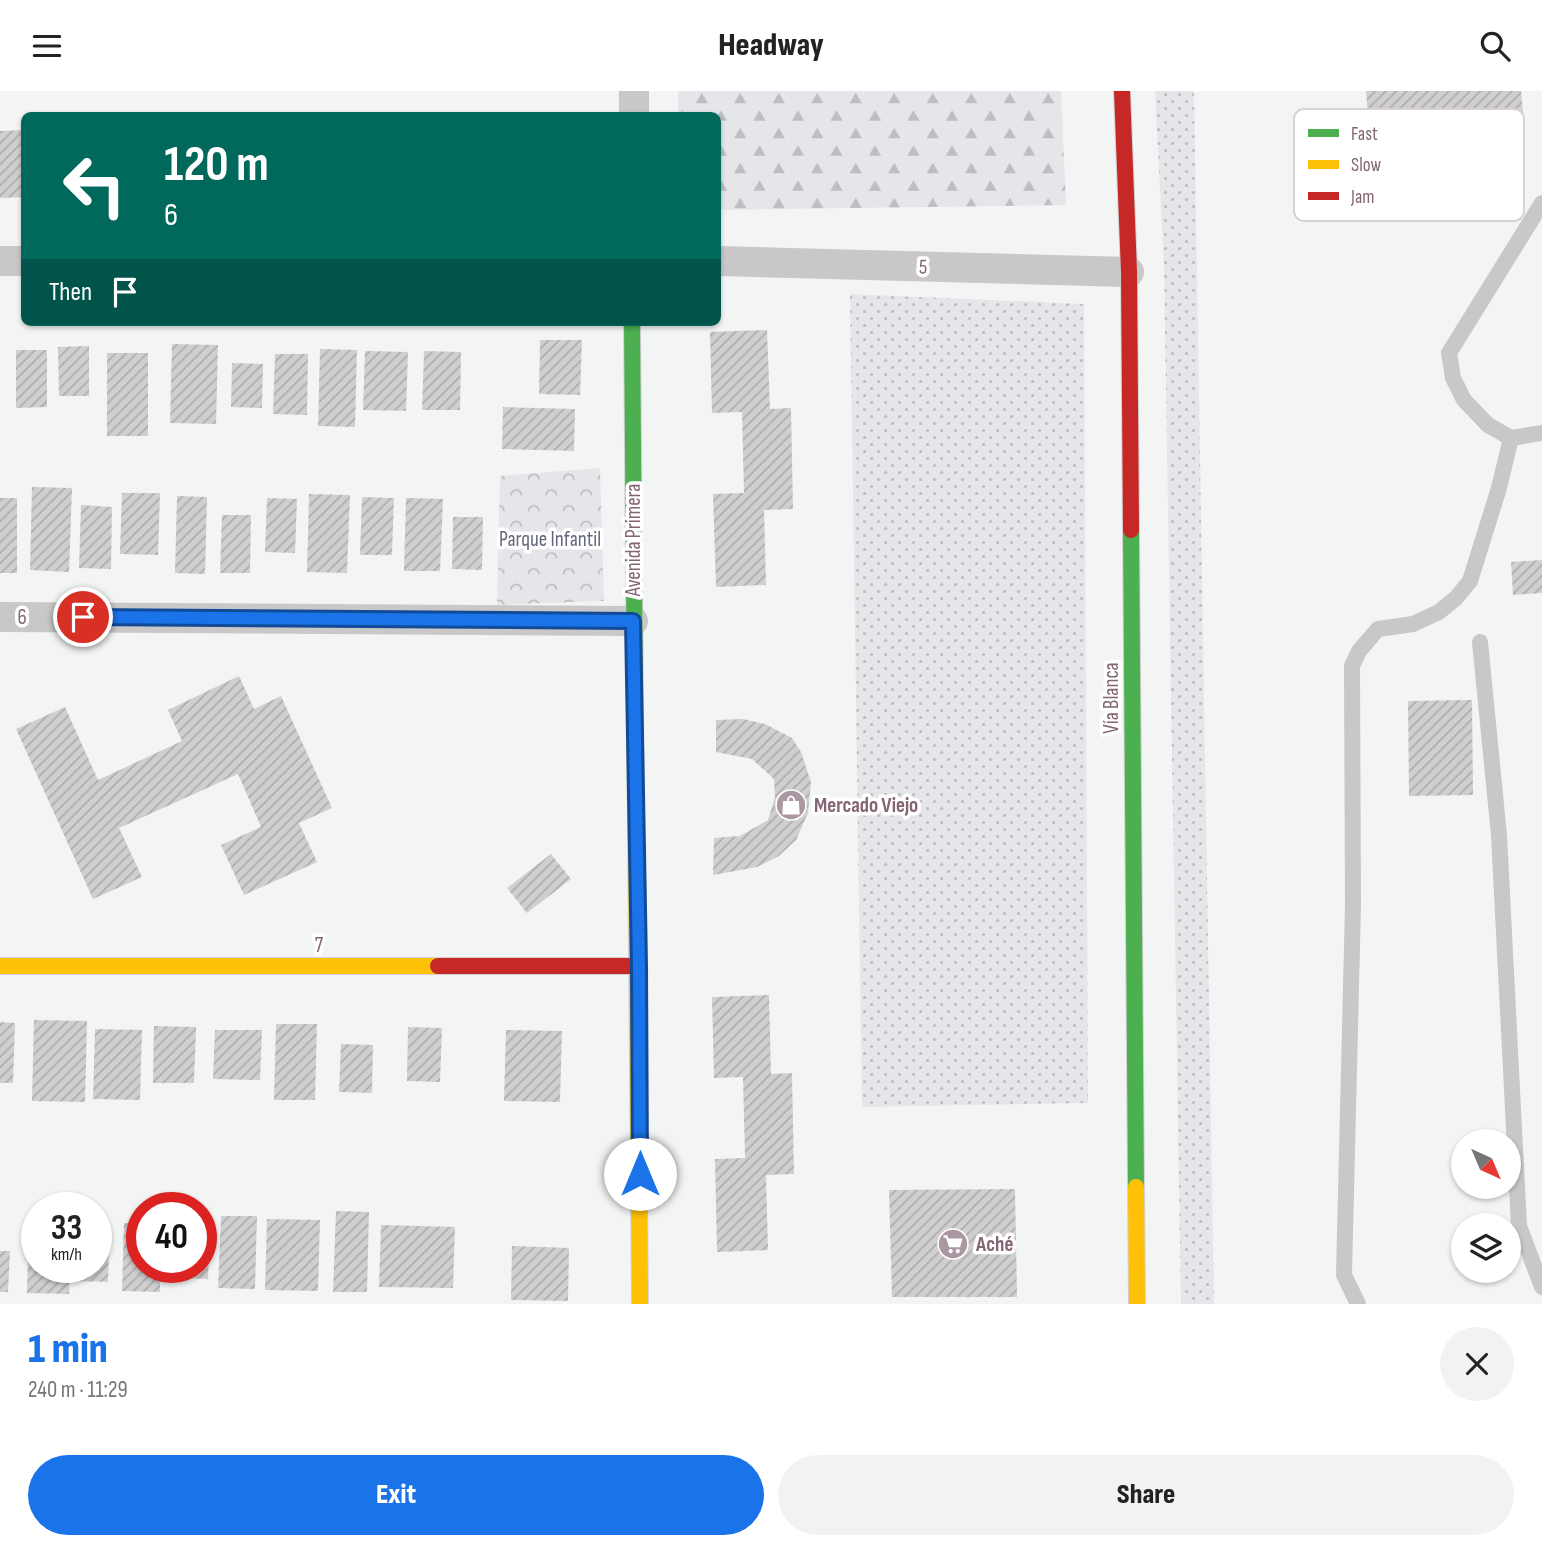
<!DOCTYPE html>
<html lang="en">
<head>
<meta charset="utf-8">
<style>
  :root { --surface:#fff; --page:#f2f2f2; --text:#222; --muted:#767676; --accent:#1a73e8 }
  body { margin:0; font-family:"Sofia Sans Condensed",sans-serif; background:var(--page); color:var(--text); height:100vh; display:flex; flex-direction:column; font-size:26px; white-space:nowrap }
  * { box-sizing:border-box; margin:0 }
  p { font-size:23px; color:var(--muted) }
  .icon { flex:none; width:38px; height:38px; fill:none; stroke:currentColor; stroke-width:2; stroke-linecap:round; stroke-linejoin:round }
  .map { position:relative; height:1213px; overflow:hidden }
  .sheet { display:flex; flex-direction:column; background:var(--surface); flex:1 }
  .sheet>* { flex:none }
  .hud { position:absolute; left:21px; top:21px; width:700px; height:214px; border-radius:10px; box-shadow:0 2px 5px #0004; background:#00695c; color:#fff; overflow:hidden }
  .needle { width:46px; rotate:136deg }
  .fabs { position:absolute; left:1451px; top:1038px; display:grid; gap:14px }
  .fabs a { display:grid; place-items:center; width:70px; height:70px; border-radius:50%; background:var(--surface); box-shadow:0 2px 5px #0004; font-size:35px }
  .speed { position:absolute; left:21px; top:1101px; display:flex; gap:14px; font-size:35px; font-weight:700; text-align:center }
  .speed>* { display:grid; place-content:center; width:91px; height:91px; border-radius:50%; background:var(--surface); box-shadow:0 2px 5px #0004; line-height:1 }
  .speed small { font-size:18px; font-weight:400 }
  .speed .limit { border:10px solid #d22; background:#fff; color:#111 }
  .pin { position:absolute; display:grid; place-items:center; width:60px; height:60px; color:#fff; margin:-30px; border:4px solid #fff; border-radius:50%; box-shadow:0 2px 7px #0007 }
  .me { position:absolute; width:77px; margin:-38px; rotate:0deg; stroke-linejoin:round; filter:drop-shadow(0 0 5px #0008) }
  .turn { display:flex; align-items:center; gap:24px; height:147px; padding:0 28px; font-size:32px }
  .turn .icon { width:91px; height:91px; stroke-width:2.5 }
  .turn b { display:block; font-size:49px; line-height:60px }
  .then { display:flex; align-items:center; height:66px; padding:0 28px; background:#0003; gap:14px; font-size:26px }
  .round { display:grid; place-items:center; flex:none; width:74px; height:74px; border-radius:37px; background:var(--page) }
  .summary { display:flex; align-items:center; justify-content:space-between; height:119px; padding:0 28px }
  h1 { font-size:42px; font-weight:800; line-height:52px; color:var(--accent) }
  .cta { display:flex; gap:14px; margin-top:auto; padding:14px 28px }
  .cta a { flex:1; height:80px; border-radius:42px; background:var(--accent); color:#fff; font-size:28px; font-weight:800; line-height:80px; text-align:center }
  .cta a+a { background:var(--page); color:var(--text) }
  header { display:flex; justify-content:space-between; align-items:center; height:91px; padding:0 28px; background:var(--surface); font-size:32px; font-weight:800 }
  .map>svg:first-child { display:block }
  .grass { fill:url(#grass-dots) }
  .forest { fill:url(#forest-firs) }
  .park { fill:url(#park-crowns) }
  .building { fill:url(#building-hatch) }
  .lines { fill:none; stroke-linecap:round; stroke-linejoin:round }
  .fast-casing { stroke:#d3d1d2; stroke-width:18 }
  .slow-casing { stroke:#d3d1d2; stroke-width:18 }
  .jam-casing { stroke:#d3d1d2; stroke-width:18 }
  .lane { stroke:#c9c7c8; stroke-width:16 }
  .street { stroke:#c9c7c8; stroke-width:30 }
  .fast { stroke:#4caf50; stroke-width:16 }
  .slow { stroke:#ffc107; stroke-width:16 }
  .jam { stroke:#c62828; stroke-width:16 }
  .route-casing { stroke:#114b97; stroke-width:18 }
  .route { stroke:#1a73e8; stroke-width:12 }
  .labels { text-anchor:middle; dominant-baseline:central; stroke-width:7; stroke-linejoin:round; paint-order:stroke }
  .street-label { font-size:21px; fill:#836574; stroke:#fff }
  .park-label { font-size:21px; fill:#64677b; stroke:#fff }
  .poi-label { font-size:21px; font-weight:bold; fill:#836574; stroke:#fff; text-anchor:start }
  .key { fill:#fff; stroke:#dad1d5; stroke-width:2 }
  .key-label { font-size:19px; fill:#836574 }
</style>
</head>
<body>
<header><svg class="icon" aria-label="menu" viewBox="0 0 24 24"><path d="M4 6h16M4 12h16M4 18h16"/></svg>Headway<svg class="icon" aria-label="search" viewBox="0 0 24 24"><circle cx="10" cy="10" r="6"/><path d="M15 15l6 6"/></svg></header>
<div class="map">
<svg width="1542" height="1213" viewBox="0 0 1542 1213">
  <defs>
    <pattern id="grass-dots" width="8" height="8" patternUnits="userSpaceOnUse" patternTransform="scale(1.75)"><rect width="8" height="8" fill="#e4e6e9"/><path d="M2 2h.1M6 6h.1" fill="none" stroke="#bebec1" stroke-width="1.8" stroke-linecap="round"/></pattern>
    <pattern id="forest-firs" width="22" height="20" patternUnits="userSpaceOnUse" patternTransform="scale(1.75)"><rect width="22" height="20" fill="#e4e6e9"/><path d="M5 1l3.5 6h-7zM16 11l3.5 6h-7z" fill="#bebec1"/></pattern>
    <pattern id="park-crowns" width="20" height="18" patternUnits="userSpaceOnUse" patternTransform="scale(1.75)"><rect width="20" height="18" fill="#e4e6e9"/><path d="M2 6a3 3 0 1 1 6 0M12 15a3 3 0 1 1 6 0" fill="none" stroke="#bebec1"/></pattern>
    <pattern id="building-hatch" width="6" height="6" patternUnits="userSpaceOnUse" patternTransform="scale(1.75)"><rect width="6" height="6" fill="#d0cfd0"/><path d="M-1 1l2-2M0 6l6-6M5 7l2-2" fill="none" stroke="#aeacad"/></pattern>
  </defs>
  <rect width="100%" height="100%" fill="#f3f5f5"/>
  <path class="grass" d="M 1155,0 L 1194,0 L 1214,1213 L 1181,1213 L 1164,177 Z
    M 850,203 L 1084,213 L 1088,1012 L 862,1016 Z"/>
  <path class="forest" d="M 678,0 L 1061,0 L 1066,114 L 718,119 L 718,24 L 678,24 Z"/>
  <path class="park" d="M 600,377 L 604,510 L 497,514 L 500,385 Z"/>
  <path class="building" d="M 1366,0 L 1521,0 L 1524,35 L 1370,48 Z
    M 24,39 L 24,106 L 0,107 L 0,40 Z
    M 767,239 L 770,318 L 791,317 L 793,418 L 764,419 L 766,494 L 716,496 L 713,403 L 744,402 L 742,321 L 712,322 L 710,241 Z
    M 540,249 L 582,249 L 580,304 L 539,303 Z
    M 172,253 L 218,254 L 216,333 L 170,332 Z
    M 89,255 L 89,305 L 59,305 L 58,256 Z
    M 320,258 L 357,259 L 355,336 L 318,335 Z
    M 16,259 L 47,259 L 47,316 L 16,317 Z
    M 365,260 L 408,261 L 406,320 L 363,319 Z
    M 424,260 L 461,261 L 460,319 L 422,319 Z
    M 107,262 L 148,262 L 148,345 L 107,345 Z
    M 275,263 L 308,263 L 307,324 L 273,323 Z
    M 232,272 L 263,273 L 262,317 L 231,316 Z
    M 503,316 L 575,318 L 574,360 L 502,358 Z
    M 32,396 L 72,397 L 69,481 L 30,479 Z
    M 122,402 L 160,402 L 158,464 L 120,463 Z
    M 309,403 L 350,404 L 347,482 L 307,481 Z
    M 177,405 L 207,406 L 205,483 L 175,482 Z
    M 362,406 L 394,407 L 392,464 L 360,464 Z
    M 0,407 L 17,407 L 17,482 L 0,482 Z
    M 267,407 L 297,408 L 295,462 L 265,461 Z
    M 406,407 L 443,408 L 440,480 L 404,480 Z
    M 81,414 L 112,416 L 111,478 L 79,477 Z
    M 222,424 L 251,424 L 250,482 L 220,482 Z
    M 453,426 L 483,426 L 482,479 L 452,478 Z
    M 1542,469 L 1542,502 L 1513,504 L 1511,471 Z
    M 239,585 L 254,618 L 281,605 L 332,717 L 299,732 L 317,771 L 244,804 L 221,754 L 261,736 L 238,683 L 119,737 L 142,786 L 93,808 L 16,638 L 65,616 L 98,689 L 182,650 L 168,619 Z
    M 1472,609 L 1473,704 L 1409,705 L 1408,610 Z
    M 743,628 L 765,633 L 792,647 L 801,661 L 811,691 L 808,722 L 796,749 L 779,765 L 757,776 L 713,784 L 714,747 L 740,745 L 768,729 L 775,706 L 774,688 L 752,668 L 716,661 L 716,629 Z
    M 551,763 L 571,788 L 527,822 L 507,797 Z
    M 769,904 L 771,983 L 792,982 L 794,1083 L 766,1084 L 768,1159 L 717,1161 L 715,1068 L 745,1067 L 743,986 L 714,987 L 712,906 Z
    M 34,929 L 87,930 L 85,1011 L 32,1010 Z
    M 0,931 L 15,932 L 13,992 L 0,992 Z
    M 276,933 L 317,933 L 315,1009 L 274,1009 Z
    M 154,935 L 196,936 L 194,992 L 153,992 Z
    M 408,936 L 442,937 L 440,991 L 407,990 Z
    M 95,938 L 142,939 L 140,1009 L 93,1008 Z
    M 215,939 L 262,939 L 260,989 L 213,988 Z
    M 506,939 L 562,940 L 560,1011 L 504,1010 Z
    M 341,953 L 373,954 L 372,1002 L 339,1001 Z
    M 1015,1098 L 1017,1206 L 892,1206 L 889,1099 Z
    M 336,1120 L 369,1121 L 367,1201 L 333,1201 Z
    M 221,1125 L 257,1125 L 255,1198 L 218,1197 Z
    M 29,1126 L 37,1127 L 37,1176 L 70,1176 L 69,1203 L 27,1202 Z
    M 201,1128 L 210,1128 L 208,1188 L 172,1187 L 172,1176 L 201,1176 Z
    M 267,1128 L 320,1129 L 318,1200 L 265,1199 Z
    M 96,1130 L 110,1131 L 108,1191 L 78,1190 L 78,1176 L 96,1176 Z
    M 124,1132 L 142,1132 L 142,1176 L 160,1176 L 160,1201 L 122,1200 Z
    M 381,1134 L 455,1136 L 453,1197 L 379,1196 Z
    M 512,1155 L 569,1157 L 568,1210 L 511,1209 Z
    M 0,1160 L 10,1160 L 8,1201 L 0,1201 Z"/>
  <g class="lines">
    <g class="fast-casing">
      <path id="fast" d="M 632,231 L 636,742
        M 1131,439 L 1136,1096"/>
    </g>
    <g class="slow-casing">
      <path id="slow" d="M 636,742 L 640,1213
        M 0,875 L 438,875
        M 1136,1096 L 1137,1213"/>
    </g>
    <g class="jam-casing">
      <path id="jam" d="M 1122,0 L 1129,181 L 1131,439
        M 438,875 L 639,875"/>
    </g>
    <path class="lane" d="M 1542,112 L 1449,262 L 1453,287 L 1464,309 L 1488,334 L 1511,347 L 1542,342
      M 1480,551 L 1499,744 L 1519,1135 L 1542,1196
      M 1358,1213 L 1344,1184 L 1353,814 L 1352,575 L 1359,560 L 1378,538 L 1413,533 L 1439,521 L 1456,507 L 1470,490 L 1499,397 L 1511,347"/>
    <path class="street" d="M 634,24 L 634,0
      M 0,170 L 24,170
      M 718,170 L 1129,181
      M 0,526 L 633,530"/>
    <use href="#fast" class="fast"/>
    <use href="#slow" class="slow"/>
    <use href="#jam" class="jam"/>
  </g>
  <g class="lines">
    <g class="route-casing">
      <path id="route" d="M 83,526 L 633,530 L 639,875 L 640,1083"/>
    </g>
    <use href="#route" class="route"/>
  </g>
  <defs>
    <g id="shop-disc" transform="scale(1.575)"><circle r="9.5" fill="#aa97a1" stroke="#fff"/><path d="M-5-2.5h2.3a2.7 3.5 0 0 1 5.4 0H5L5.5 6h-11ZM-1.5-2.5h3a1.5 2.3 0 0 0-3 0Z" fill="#fff"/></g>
    <g id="supermarket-disc" transform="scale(1.575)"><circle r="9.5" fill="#aa97a1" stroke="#fff"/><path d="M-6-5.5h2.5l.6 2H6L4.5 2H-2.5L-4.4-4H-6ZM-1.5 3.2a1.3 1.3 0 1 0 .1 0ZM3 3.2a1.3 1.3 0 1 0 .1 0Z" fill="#fff"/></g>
  </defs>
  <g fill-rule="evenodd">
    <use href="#shop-disc" x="791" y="714"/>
    <use href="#supermarket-disc" x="953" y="1153"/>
  </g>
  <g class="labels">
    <g class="street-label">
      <text transform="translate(923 176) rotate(1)">5</text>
      <text transform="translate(633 449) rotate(-90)">Avenida Primera</text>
      <text x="22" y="526">6</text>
      <text transform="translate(1111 607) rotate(-90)">Vía Blanca</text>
      <text x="319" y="854">7</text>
    </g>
    <g class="park-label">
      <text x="550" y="448">Parque Infantil</text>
    </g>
    <g class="poi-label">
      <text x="814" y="714">Mercado Viejo</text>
      <text x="976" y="1153">Aché</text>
    </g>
  </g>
  <rect x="1294" y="18" width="230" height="112" rx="10" class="key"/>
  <rect x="1308" y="38" width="31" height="8" fill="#4caf50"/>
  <rect x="1308" y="69" width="31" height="9" fill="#ffc107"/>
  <rect x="1308" y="101" width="31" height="8" fill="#c62828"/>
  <g class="key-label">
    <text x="1351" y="49">Fast</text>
    <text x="1351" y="80">Slow</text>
    <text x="1351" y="112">Jam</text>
  </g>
</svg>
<div class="fabs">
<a><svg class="needle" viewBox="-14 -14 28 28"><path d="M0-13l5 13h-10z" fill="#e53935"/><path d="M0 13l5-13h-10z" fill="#767676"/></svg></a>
<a><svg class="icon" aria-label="layers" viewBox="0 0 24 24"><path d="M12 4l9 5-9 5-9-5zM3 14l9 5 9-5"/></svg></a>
</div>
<div class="speed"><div>33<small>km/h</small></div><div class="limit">40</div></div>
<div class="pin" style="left:83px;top:526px;background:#d93025"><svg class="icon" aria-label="arrive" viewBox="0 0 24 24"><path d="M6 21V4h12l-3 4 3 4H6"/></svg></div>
<svg class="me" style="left:640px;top:1083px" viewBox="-20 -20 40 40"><circle r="19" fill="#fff"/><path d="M0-13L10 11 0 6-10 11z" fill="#1a73e8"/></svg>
<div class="hud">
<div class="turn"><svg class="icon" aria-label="left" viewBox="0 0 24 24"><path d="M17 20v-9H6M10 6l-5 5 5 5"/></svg><div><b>120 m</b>6</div></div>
<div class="then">Then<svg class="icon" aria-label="arrive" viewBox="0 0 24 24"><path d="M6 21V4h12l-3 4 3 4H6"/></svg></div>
</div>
</div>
<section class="sheet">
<div class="summary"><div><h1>1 min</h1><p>240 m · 11:29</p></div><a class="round"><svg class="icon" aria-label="close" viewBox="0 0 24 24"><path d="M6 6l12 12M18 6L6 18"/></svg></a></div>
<div class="cta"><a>Exit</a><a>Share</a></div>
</section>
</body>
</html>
